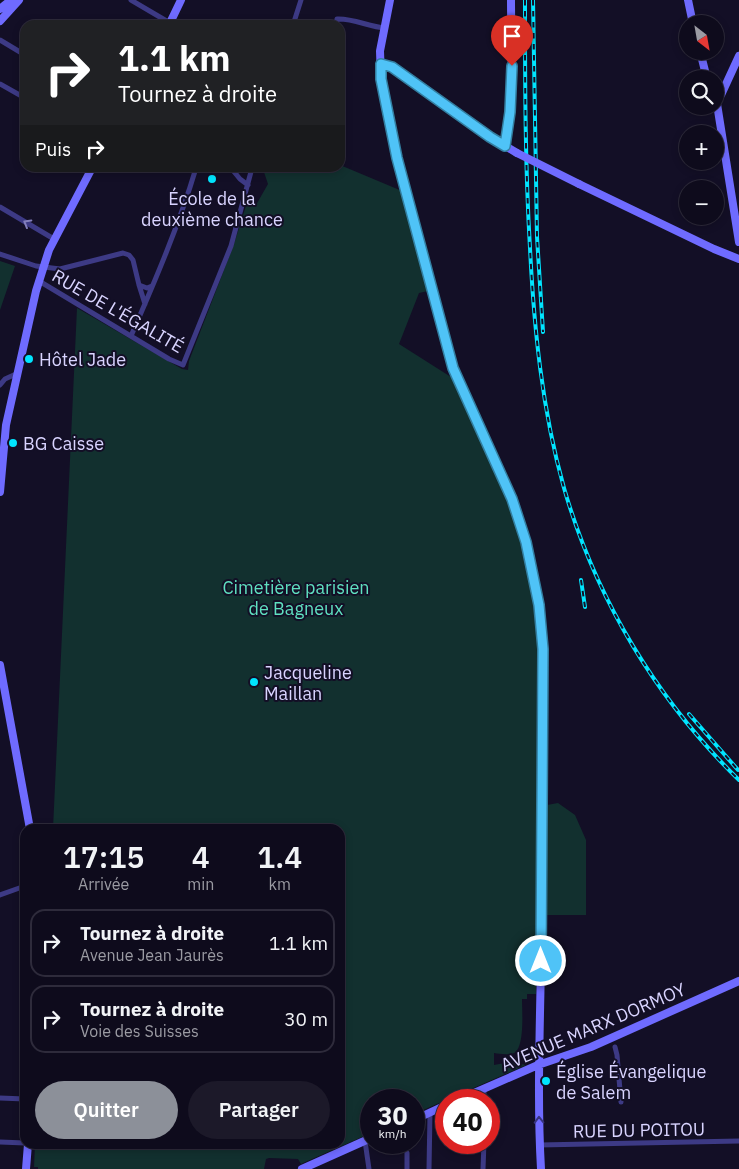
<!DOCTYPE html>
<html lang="fr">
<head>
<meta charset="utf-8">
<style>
  :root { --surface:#0e0b1c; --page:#1c1929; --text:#f1f3f6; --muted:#9b9ba3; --line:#2e2b3b; --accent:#8c9099 }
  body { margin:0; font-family:"IBM Plex Sans",sans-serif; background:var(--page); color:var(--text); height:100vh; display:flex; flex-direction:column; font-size:19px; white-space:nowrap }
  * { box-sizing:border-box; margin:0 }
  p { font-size:16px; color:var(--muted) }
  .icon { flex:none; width:28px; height:28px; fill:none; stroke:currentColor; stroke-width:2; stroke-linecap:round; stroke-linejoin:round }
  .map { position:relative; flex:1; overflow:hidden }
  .side { position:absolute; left:20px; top:824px; width:325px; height:325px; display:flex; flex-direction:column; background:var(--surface); border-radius:15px; box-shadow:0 2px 8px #0003,0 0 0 1px var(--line) }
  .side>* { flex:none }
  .top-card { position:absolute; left:20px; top:20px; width:325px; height:152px; border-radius:15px; box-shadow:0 2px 8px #0003,0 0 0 1px var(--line); background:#202124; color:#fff; overflow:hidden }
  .needle { width:32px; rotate:149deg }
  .tools { position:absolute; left:679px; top:15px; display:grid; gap:10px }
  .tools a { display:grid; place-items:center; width:45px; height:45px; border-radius:50%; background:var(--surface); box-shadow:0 2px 8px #0003,0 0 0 1px var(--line); font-size:25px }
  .speed { position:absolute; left:360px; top:1089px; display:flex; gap:10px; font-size:25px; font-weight:700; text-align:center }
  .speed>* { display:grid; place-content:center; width:65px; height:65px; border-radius:50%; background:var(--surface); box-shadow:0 2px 8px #0003,0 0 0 1px var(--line); line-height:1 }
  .speed small { font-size:12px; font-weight:400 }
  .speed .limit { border:8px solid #d22; background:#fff; color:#111 }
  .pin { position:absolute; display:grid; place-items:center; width:42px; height:42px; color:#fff; margin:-51px -21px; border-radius:50% 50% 50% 0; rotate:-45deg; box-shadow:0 0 5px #0007 }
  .pin .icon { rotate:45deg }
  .me { position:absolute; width:55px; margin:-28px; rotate:0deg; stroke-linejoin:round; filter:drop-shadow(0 0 4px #0008) }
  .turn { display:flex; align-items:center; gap:18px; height:105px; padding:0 15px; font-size:22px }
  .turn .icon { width:65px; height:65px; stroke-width:2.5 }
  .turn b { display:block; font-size:35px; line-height:42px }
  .then { display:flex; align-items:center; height:48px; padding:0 15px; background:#0003; gap:10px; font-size:19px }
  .eta { display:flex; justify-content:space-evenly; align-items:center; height:85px; text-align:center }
  .eta b { font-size:30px; font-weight:600; line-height:35px }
  .cta { display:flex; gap:10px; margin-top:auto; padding:10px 15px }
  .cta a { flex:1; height:58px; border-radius:30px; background:var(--accent); color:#fff; font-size:20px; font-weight:600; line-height:58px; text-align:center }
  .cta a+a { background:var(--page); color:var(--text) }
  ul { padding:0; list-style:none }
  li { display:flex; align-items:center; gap:15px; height:68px; margin:0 10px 8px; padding:0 5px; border:2px solid var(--line); border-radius:15px }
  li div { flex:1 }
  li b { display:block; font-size:19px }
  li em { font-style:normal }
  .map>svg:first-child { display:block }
  .green { fill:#12302f }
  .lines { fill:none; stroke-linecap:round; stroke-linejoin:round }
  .street { stroke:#3d3a85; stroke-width:5 }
  .secondary { stroke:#6f6bff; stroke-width:8 }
  .rail-casing { stroke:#00e5ff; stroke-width:4 }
  .rail { stroke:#130f26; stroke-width:2; stroke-dasharray:5.5; stroke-linecap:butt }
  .secondary-bridge { stroke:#6f6bff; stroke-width:8 }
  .oneway { stroke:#837fbc }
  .oneway2 { stroke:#38347d }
  .route-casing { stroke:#337fa1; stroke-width:12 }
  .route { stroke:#4fc3f7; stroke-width:9 }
  .poi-dot { fill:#00e5ff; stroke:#130f26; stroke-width:2 }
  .labels { text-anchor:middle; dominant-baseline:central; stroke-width:4; stroke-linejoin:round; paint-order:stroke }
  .poi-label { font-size:18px; fill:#d9d4ff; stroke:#130f26; text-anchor:start }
  .street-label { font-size:18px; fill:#d9d4ff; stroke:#130f26 }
  .park-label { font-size:18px; fill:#5fe0c0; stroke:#130f26 }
</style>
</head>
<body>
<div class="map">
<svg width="739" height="1169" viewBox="0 0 739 1169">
  <rect width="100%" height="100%" fill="#130f26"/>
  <path class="green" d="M 340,165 L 402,191 L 415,235 L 428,291 L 419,293 L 399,344 L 451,377 L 507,500 L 516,527 L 526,562 L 534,605 L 537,640 L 536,994 L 527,994 L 527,999 L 522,999 C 522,1010 525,1048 514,1053 C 509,1055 500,1054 494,1053 L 494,1065 L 510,1062 L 526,1065 L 414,1114 L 414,1100 L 371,1100 L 371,1133 L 303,1163 L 301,1164 L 298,1159 L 269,1158 L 266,1159 L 264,1169 L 38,1169 L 38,1167 L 34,1167 L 35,1144 L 340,1144 L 340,829 L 53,829 L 77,308 L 182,369 L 188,370 L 189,361 L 234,244 L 246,206 L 256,205 L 268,184 L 264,172 L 258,168 L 340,168 Z
    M 0,261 L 15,266 L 0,310 Z
    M 558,803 L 575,815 L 586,840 L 586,915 L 546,915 L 547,805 Z"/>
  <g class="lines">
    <path class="street" d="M 131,0 L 170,23
      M 293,25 L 301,0
      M 336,25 L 337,19 C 353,18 369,27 385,28
      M 0,40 L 25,55
      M 0,84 L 25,98
      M 231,168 L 240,179 L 248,185
      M 0,207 L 54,239
      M 0,254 L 36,266 L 60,269 L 123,253 L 129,255 L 133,260 L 139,285 L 147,288 L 152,286
      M 39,281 L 169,359 L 183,365 L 231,246 L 252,168
      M 139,285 L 145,304
      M 131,336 C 155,281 179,225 196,168
      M 0,385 L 5,379 L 16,374
      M 0,895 L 25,886
      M 615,1047 L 617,1055 L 621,1102
      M 0,1098 L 25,1099
      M 484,1100 L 484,1089
      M 365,1141 L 369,1169
      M 0,1142 L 25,1143
      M 539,1145 L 739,1141
      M 407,1169 L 407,1153
      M 429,1169 L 430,1113
      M 483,1169 L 484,1142"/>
    <path class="secondary" d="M 390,0 L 380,51 L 381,79 L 397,158 L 453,368 L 512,499 L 526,542 L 539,605 L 543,649 C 541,752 542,856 541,960 C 540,1030 537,1099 541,1169
      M 688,0 L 693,24
      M 0,9 L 11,0
      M 0,21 L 19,0
      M 169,25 L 181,0
      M 700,51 L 707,79
      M 381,64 L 392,67 L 490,137 L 517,153
      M 721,95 L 739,56
      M 717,104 L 739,242
      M 505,146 C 515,99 511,48 511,0
      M 579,184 L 714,249 L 739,259
      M 0,492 L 6,425 L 36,291 L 49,250 L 92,168
      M 0,665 L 30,829
      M 458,1100 L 538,1065 L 591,1047 L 739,981
      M 414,1120 L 446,1105
      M 26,1169 L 28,1144
      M 302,1169 L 371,1138"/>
    <g class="rail-casing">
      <path id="rail" d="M 525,0 C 525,83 525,165 530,248 C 534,328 542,410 564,488 C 596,599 657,700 739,780
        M 533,0 L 537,237 L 543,332
        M 581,580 L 585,607
        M 689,714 L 738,770"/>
    </g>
    <use href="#rail" class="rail"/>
    <path class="secondary-bridge" d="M 517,153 L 579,184"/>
  </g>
  <defs><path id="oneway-chevron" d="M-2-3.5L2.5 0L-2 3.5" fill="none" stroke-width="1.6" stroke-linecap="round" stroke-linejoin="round" transform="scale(1.25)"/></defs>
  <use class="oneway" href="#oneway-chevron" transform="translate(27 223) rotate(-150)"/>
  <use class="oneway2" href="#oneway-chevron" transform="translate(539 1120) rotate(-91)"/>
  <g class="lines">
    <g class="route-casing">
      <path id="route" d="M 512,66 L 510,112 L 505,146 L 490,137 L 392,67 L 381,64 L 381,79 L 397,158 L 453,368 L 512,499 L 526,542 L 539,605 L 543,649 L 541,961"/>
    </g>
    <use href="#route" class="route"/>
  </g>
  <g class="poi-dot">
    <circle cx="212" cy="179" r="5"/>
    <circle cx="29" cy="359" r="5"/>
    <circle cx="13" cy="443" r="5"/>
    <circle cx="254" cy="682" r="5"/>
    <circle cx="546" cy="1081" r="5"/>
  </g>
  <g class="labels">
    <g class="poi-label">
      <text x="212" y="198" text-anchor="middle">École de la<tspan x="212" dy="21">deuxième chance</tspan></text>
      <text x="39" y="359">Hôtel Jade</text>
      <text x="23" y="443">BG Caisse</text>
      <text x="264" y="672">Jacqueline<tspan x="264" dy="21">Maillan</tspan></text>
      <text x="556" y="1071">Église Évangelique<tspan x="556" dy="21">de Salem</tspan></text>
    </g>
    <g class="street-label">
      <text transform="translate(118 311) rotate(30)">RUE DE L'ÉGALITÉ</text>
      <text transform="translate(593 1027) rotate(-23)">AVENUE MARX DORMOY</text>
      <text transform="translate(639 1130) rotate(-1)">RUE DU POITOU</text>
    </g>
    <g class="park-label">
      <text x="296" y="587">Cimetière parisien<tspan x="296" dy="21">de Bagneux</tspan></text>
    </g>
  </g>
</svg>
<div class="tools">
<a><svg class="needle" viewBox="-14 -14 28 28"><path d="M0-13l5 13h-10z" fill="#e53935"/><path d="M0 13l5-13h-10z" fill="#9b9ba3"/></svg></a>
<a><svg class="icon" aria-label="search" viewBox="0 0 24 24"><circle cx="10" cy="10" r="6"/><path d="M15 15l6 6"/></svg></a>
<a>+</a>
<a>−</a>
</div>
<div class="speed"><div>30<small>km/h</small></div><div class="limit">40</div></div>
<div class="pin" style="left:512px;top:66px;background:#d93025"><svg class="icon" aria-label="arrive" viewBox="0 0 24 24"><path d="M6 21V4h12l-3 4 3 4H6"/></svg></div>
<svg class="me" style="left:541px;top:961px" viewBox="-20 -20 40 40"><circle r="17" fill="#4fc3f7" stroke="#fff" stroke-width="3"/><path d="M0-11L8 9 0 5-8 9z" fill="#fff"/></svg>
<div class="top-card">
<div class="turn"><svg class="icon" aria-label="right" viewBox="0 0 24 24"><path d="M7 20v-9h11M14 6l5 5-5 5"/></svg><div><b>1.1 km</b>Tournez à droite</div></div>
<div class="then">Puis<svg class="icon" aria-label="right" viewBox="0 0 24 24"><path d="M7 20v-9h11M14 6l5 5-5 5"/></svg></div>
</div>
<section class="side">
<div class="eta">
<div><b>17:15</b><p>Arrivée</p></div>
<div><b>4</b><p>min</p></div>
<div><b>1.4</b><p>km</p></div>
</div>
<ul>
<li><svg class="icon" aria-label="right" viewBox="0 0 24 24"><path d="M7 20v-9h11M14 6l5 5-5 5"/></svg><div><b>Tournez à droite</b><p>Avenue Jean Jaurès</p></div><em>1.1 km</em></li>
<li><svg class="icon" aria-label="right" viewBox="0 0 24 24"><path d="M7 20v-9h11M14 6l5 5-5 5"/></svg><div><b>Tournez à droite</b><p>Voie des Suisses</p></div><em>30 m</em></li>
</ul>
<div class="cta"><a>Quitter</a><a>Partager</a></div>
</section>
</div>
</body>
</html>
